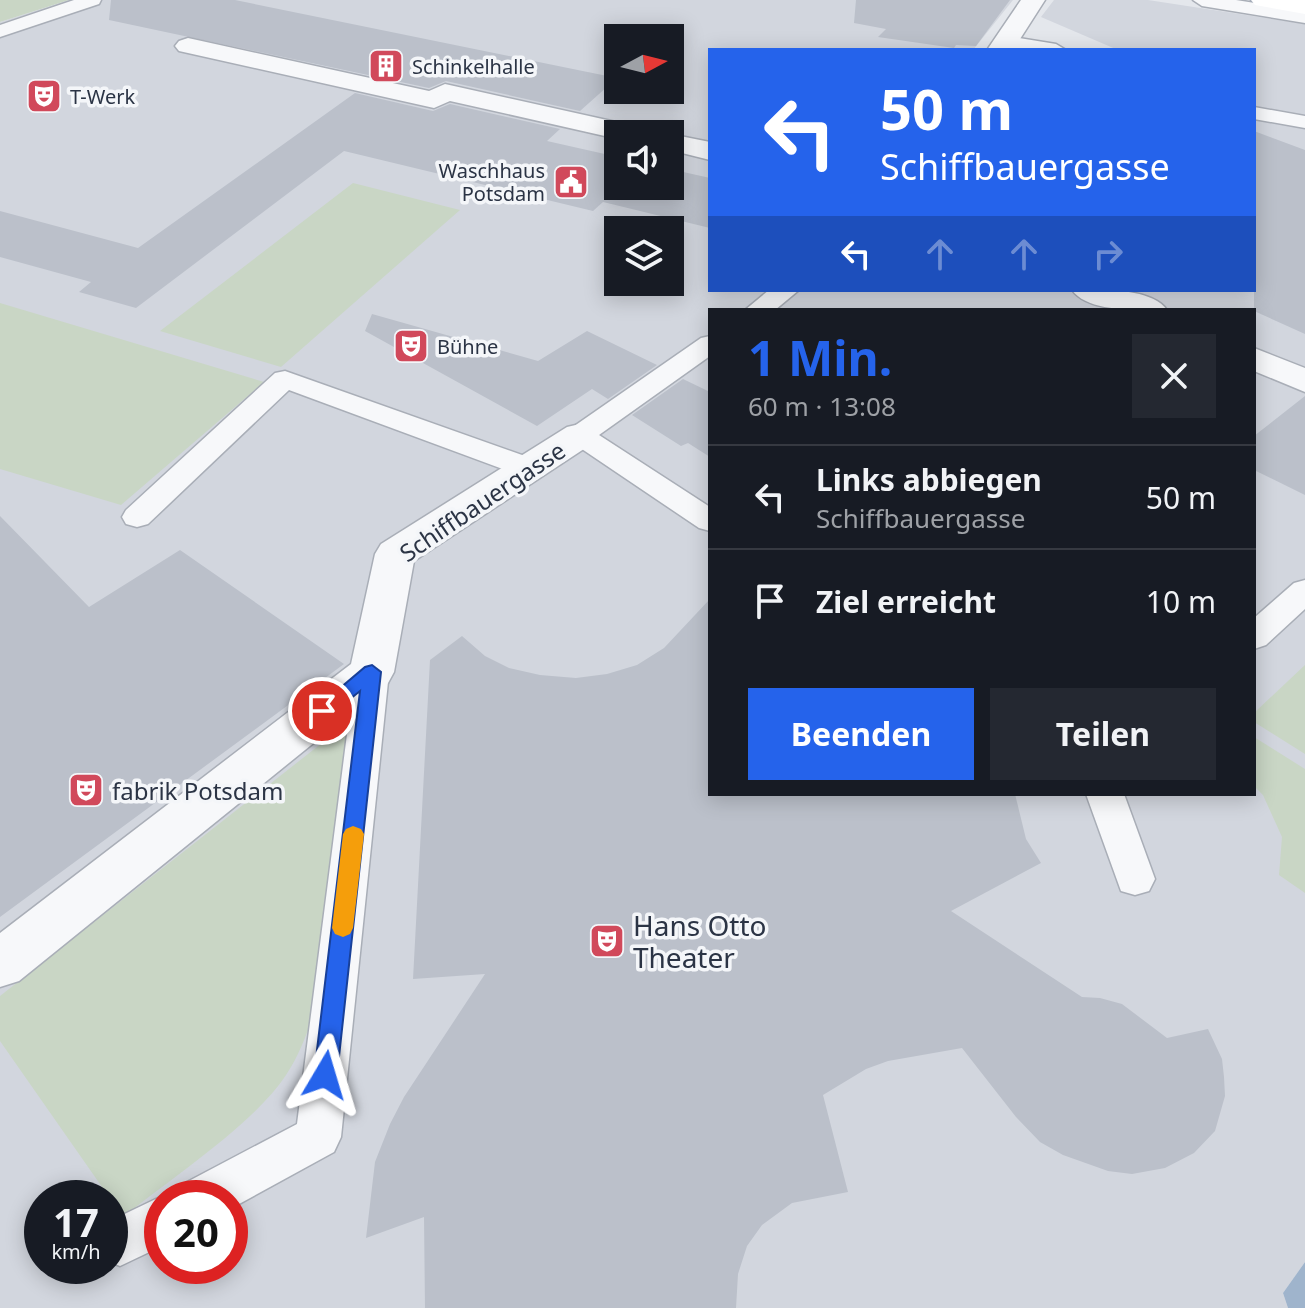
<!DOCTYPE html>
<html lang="de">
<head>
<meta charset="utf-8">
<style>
  :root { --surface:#171b24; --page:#242831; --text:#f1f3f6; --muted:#9ea1a6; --line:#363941; --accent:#2563eb }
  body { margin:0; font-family:"Noto Sans",sans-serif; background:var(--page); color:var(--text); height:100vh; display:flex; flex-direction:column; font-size:30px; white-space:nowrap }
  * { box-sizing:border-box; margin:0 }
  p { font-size:26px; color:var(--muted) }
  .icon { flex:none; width:44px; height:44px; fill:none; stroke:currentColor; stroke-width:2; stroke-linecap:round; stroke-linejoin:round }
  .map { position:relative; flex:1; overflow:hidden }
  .side { position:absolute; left:708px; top:308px; width:548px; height:488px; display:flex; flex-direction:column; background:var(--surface); border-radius:0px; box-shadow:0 4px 20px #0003 }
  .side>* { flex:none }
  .guide { position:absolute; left:708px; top:48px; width:548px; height:244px; border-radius:0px; box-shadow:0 4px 20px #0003; background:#2563eb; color:#fff; overflow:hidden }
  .needle { width:52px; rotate:83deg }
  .controls { position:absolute; left:604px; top:24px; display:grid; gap:16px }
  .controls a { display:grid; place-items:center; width:80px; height:80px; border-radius:0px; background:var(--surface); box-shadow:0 4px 20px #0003; font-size:40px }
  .speed { position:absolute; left:24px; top:1180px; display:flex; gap:16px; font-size:40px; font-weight:700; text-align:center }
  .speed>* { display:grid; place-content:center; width:104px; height:104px; border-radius:50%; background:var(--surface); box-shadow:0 4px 20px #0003; line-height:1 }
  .speed small { font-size:20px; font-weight:400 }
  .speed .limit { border:12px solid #d22; background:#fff; color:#111 }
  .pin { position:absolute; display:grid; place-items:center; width:68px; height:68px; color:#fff; margin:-34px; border:4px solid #fff; border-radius:50%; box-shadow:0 2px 8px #0007 }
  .me { position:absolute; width:88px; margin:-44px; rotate:7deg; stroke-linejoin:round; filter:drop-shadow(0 0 6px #0008) }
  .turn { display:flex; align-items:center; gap:28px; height:168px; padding:0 40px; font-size:36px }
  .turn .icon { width:104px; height:104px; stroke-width:2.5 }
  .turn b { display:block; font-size:56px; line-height:68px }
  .lanes { display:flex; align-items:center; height:76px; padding:0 40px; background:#0003; justify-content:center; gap:40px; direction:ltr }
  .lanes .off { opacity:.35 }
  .round { display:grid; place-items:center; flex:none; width:84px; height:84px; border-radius:0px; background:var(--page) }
  .head { display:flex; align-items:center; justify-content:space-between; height:136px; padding:0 40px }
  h1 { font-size:48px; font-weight:700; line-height:60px; color:var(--accent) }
  .button { display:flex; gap:16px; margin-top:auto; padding:16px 40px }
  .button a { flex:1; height:92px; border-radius:0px; background:var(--accent); color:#fff; font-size:32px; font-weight:700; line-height:92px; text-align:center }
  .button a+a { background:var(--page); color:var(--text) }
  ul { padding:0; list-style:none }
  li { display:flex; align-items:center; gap:24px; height:104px; padding:0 40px; border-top:2px solid var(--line) }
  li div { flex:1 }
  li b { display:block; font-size:30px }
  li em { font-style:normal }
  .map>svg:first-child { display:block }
  .built { fill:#d2d6de; fill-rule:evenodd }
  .green { fill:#c9d6c5 }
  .water { fill:#9fb4cc }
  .building { fill:#bbc0ca }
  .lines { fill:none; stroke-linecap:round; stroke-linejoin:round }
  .lane-casing { stroke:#a9aeb7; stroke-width:3 }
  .street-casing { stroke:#a9aeb7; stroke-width:3 }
  .primary-casing { stroke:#a3abb8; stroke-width:3 }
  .lane { fill:#f7f8fa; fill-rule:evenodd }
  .street { fill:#f7f8fa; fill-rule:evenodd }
  .primary { fill:#fff; fill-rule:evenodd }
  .route { fill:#2563eb; stroke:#184099; stroke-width:2 }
  .slow { fill:#f59e0b }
  .labels { text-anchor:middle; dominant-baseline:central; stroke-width:7; stroke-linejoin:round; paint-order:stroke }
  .far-poi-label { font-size:20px; fill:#2b3445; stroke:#f4f6f9; text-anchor:start }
  .street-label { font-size:24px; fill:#2b3445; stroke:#f4f6f9 }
  .poi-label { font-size:24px; fill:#2b3445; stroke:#f4f6f9; text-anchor:start }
  .near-poi-label { font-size:28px; fill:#2b3445; stroke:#f4f6f9; text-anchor:start }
</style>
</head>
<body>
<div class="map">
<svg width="1305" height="1308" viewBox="0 0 1305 1308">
  <rect width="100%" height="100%" fill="#e4e7ec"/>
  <path class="built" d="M 69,0 L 1013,0 L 973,50 L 710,50 L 710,290 L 1254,290 L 1254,50 L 1118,50 L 1041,17 L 1054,0 L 1148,0 L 1305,24 L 1305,1262 L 1283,1293 L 1288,1308 L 0,1308 L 0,22 ZM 618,38 L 670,38 L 670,90 L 618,90 ZM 618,134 L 670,134 L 670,186 L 618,186 ZM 618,230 L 670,230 L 670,282 L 618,282 ZM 710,310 L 1254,310 L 1254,794 L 710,794 ZM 42,1198 L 110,1198 L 110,1266 L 42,1266 ZM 162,1198 L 230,1198 L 230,1266 L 162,1266 Z"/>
  <path class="green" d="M 0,0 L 69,0 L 0,22 Z
    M 353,183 L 460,210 L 281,367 L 160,331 Z
    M 0,303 L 264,382 L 121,505 L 0,469 Z
    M 1305,665 L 1305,754 L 1254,722 L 1254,713 Z
    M 350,721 L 316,1007 C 308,1031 300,1054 286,1075 C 254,1124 170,1179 123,1217 L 0,1041 L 0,996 Z
    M 1254,737 L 1305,769 L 1305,893 L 1279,875 L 1282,837 L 1263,795 L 1254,786 Z"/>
  <path class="water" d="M 1305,1262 L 1305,1308 L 1288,1308 L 1283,1293 Z"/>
  <path class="building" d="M 111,0 L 235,0 L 617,78 L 580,111 L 446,81 L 429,88 L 109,20 Z
    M 856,0 L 1010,0 L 976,46 L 956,45 L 954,48 L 878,37 L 886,29 L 854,23 Z
    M 355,93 L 433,111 L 450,104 L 560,129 L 547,141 L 618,157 L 618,186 L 670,186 L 670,169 L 710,178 L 710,228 L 603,202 L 593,211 L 344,151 L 136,308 L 79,292 L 91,282 L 0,257 L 0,211 L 138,248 Z
    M 1254,131 L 1305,150 L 1305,334 L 1254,311 Z
    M 372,314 L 538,361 L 587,331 L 657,365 L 608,399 L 592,389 L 537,426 L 365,331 Z
    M 683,379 L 710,392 L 710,457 L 688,443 L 681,446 L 632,415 Z
    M 1305,396 L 1305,495 L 1254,470 L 1254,436 Z
    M 0,516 L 89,607 L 180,550 L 344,664 L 0,917 Z
    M 710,599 L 710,794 L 1015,794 L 1026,839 L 1041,863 L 951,911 L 1082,997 L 1100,998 L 1122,1004 L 1167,1038 L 1208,1029 L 1222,1059 L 1224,1077 L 1225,1096 L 1215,1131 L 1194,1153 L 1165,1168 L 1132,1174 L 1108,1171 L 1063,1155 L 1040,1142 L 1016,1117 L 962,1048 L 888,1061 L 866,1069 L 823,1095 L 848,1192 L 792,1203 L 762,1225 L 747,1246 L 738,1274 L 736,1308 L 425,1308 L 424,1217 L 366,1238 L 375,1162 L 390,1124 L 404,1097 L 485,974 L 413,979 L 430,660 L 462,636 L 485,656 L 509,668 L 540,675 L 576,678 L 607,674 L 637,665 L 664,648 Z"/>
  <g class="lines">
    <g class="lane-casing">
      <path id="lane" d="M 74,0 L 101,0 L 99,4 L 0,37 L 0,25 Z
        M 1193,0 L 1236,0 L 1305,11 L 1305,23 L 1202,6 Z
        M 1006,36 L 1056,44 L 1066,50 L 1019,50 L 999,46 L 996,42 Z
        M 1254,107 L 1305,116 L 1305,128 L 1254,119 Z
        M 769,290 L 799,290 L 775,310 L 745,310 Z
        M 710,336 L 710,356 L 599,435 L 710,507 L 710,531 L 699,528 L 570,441 L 566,435 L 570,429 L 701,338 Z
        M 285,371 L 539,461 L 544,468 L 539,475 L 529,477 L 519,475 L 289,390 L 148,524 L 137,527 L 126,524 L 122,517 L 126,510 L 275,373 Z
        M 1305,580 L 1305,609 L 1266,645 L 1254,649 L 1254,618 L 1294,583 Z
        M 372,659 L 384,663 L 389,672 L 341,1137 L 334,1152 L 230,1209 L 230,1198 L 181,1198 L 187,1182 L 297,1124 L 355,672 L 360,663 Z
        M 1086,794 L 1124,794 L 1155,879 L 1149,891 L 1135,895 L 1121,891 Z
        M 162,1196 L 166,1198 L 162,1198 L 162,1246 L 120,1266 L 110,1262 L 110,1221 Z"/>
    </g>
    <g class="street-casing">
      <path id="street" d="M 1021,0 L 1045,0 L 1013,50 L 987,50 Z
        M 188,38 L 429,91 L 445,84 L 634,126 L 644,128 L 648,134 L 618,134 L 618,139 L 450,101 L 434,108 L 179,51 L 175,46 L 179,41 Z
        M 668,134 L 670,134 L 710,142 L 710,160 L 670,150 Z
        M 1072,290 C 1097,290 1151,287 1167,310 C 1141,310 1088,313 1072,290 Z
        M 1254,348 L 1305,368 L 1305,392 L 1254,371 Z
        M 580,424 L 593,427 L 599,435 L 593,443 L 414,561 L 394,672 L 388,683 L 19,981 L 0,987 L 0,933 L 351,664 L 375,554 L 381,544 L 567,427 Z"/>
    </g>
    <g class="primary-casing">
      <path id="primary" d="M 1251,0 L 1305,0 L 1305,14 L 1255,5 Z"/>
    </g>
    <use href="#lane" class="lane"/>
    <use href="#street" class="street"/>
    <use href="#primary" class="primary"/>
  </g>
  <path class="route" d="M 372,665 L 381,672 L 337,1075 L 334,1083 L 325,1086 L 317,1083 L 314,1075 L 360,691 L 329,716 L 316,716 L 313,711 L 365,667 Z"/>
  <path class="slow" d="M 353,826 L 361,829 L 364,834 L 353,928 L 350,934 L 343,937 L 335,934 L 332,928 L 343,834 L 346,829 Z"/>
  <defs>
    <g id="building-square" transform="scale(1.8)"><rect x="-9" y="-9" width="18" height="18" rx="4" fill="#d1495b" stroke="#f4f6f9"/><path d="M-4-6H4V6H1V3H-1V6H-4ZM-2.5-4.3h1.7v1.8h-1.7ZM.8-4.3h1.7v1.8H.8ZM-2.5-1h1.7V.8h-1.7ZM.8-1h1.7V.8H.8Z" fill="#fff"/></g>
    <g id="theatre-square" transform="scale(1.8)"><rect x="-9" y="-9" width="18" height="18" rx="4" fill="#d1495b" stroke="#f4f6f9"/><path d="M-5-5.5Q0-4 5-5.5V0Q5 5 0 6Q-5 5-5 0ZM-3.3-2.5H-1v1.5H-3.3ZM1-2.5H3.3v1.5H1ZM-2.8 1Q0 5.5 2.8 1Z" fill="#fff"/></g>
    <g id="civic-square" transform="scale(1.8)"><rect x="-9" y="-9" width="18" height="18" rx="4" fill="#d1495b" stroke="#f4f6f9"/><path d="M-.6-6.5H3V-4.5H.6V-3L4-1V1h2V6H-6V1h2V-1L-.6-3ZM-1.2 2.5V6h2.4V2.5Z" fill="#fff"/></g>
  </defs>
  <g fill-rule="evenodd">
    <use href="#building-square" x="386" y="66"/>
    <use href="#theatre-square" x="44" y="96"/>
    <use href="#civic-square" x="571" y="182"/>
    <use href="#theatre-square" x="411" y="346"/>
    <use href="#theatre-square" x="86" y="790"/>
    <use href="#theatre-square" x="607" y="941"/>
  </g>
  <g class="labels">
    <g class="far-poi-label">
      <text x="412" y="66">Schinkelhalle</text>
      <text x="70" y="96">T-Werk</text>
      <text x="545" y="170" text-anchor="end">Waschhaus<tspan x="545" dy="23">Potsdam</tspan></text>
      <text x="437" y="346">Bühne</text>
    </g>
    <g class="street-label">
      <text transform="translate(482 501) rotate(-34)">Schiffbauergasse</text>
    </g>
    <g class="poi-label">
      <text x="112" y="790">fabrik Potsdam</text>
    </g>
    <g class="near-poi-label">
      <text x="633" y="925">Hans Otto<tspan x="633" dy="32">Theater</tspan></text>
    </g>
  </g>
</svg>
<div class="controls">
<a><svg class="needle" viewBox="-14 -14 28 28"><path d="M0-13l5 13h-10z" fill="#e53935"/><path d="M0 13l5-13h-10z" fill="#9ea1a6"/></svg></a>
<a><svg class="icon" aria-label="sound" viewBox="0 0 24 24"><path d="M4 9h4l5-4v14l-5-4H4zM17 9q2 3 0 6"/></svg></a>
<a><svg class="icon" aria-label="layers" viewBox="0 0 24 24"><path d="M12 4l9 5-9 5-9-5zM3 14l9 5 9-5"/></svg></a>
</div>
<div class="speed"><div>17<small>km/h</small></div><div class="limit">20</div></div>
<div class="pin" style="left:322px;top:711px;background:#d93025"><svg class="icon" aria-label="arrive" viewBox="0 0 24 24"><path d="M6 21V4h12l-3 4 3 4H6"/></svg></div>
<svg class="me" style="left:325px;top:1075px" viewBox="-20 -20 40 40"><path d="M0-17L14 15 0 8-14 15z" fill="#2563eb" stroke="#fff" stroke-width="4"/></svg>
<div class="guide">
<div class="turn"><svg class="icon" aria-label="left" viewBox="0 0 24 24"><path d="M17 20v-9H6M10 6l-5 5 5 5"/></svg><div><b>50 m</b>Schiffbauergasse</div></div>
<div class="lanes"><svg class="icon" aria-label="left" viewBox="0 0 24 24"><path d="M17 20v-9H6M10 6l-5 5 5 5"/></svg><svg class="icon off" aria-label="ahead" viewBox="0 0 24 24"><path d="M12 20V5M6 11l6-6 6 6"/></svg><svg class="icon off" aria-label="ahead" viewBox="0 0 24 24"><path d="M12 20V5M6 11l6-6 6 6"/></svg><svg class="icon off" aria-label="right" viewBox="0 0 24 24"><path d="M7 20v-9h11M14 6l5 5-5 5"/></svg></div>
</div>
<section class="side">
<div class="head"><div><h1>1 Min.</h1><p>60 m · 13:08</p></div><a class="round"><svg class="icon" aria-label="close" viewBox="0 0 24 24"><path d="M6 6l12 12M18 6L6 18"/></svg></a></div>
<ul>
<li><svg class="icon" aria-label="left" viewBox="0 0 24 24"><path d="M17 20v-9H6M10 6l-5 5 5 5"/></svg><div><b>Links abbiegen</b><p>Schiffbauergasse</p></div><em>50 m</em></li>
<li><svg class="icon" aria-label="arrive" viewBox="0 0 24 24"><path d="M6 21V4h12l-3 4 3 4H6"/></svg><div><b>Ziel erreicht</b></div><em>10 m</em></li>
</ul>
<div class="button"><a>Beenden</a><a>Teilen</a></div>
</section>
</div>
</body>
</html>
